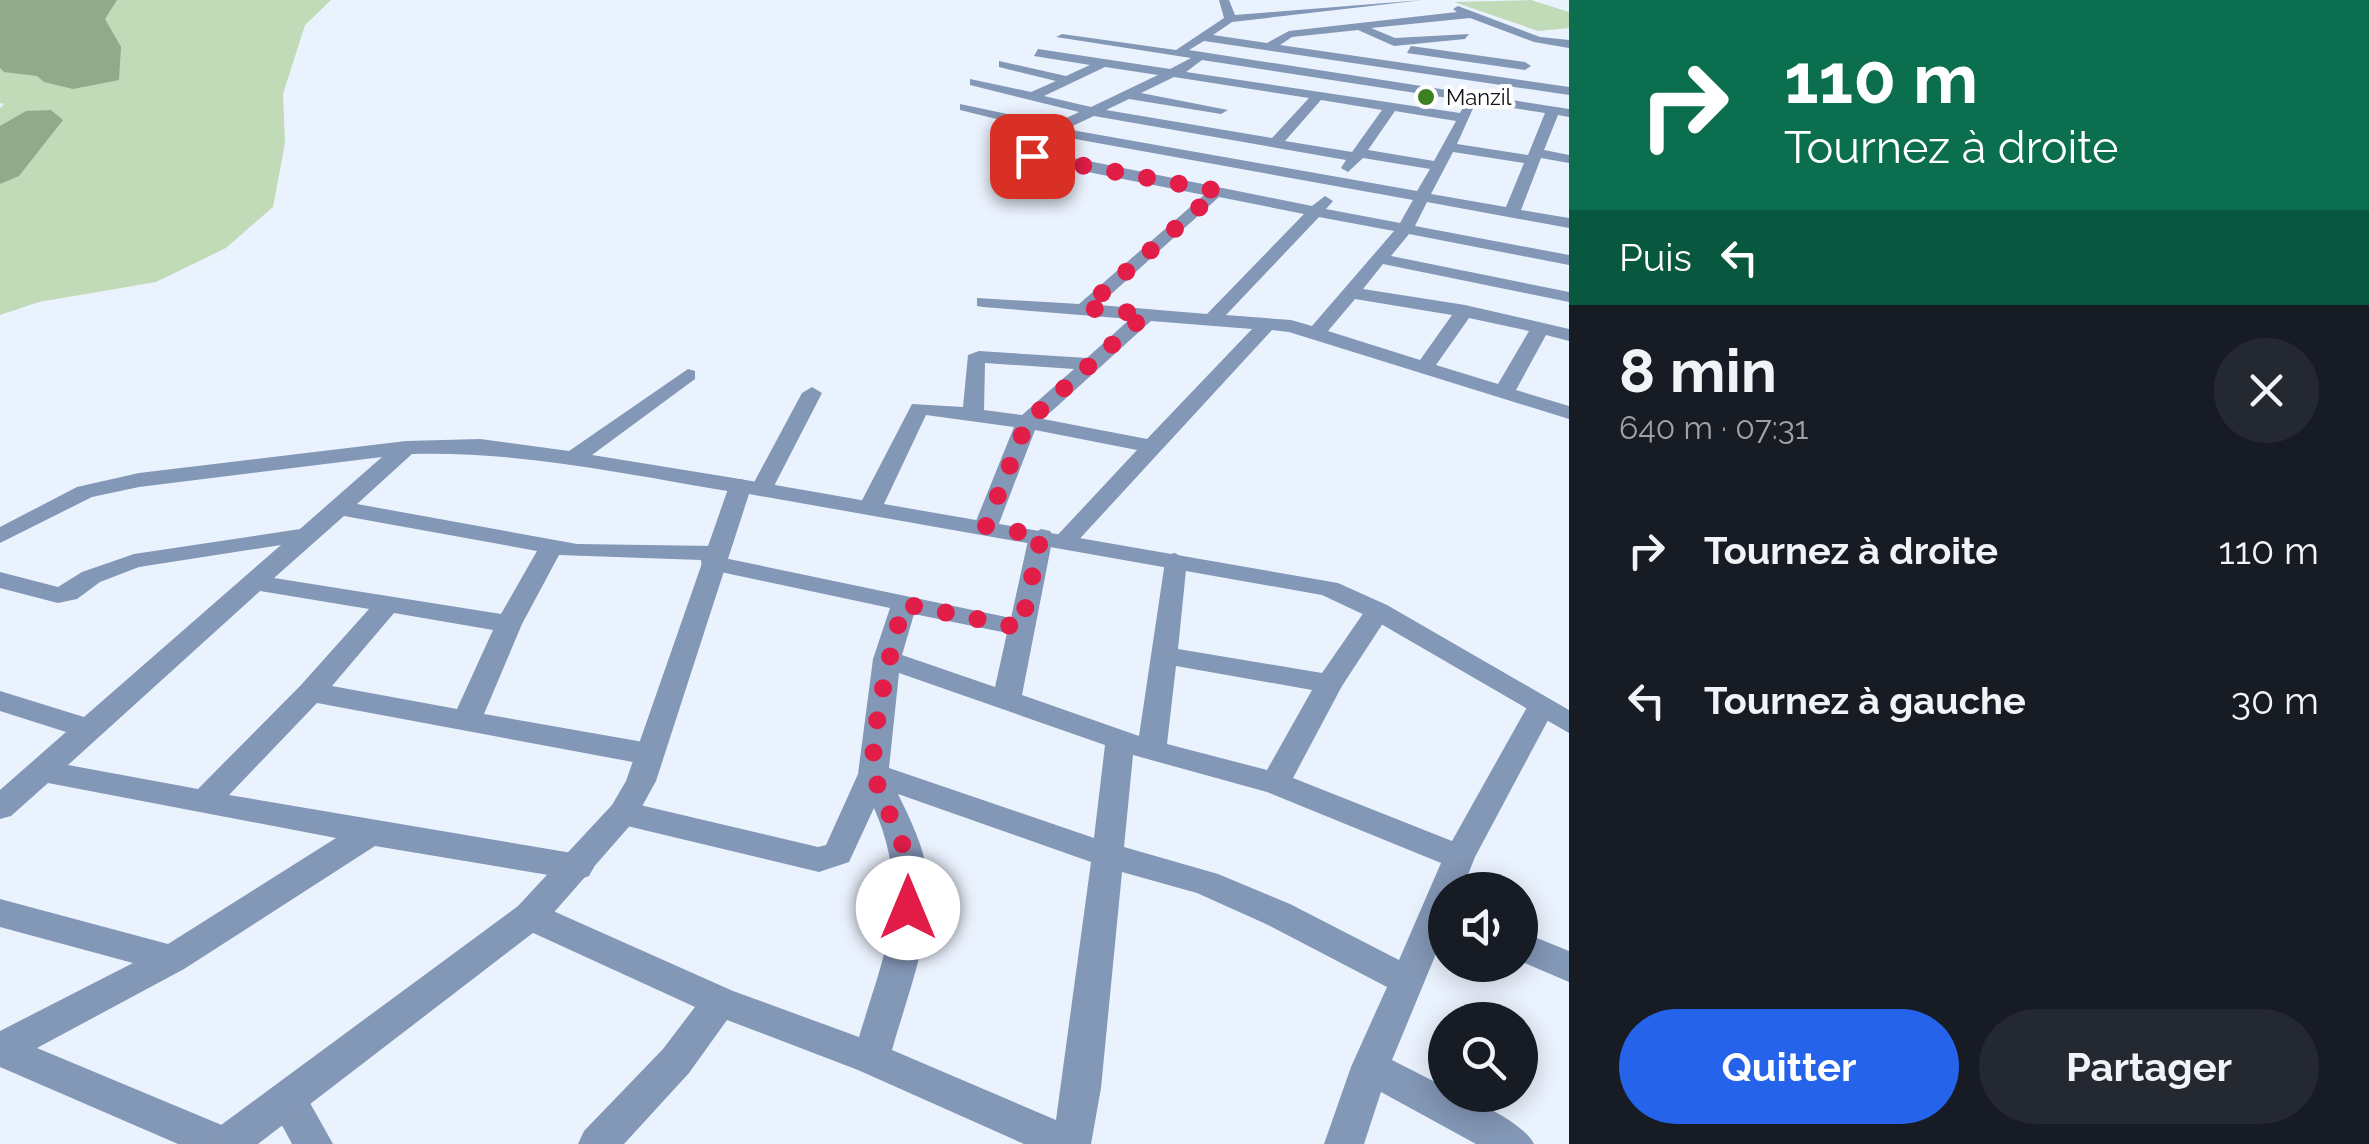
<!DOCTYPE html>
<html lang="fr">
<head>
<meta charset="utf-8">
<style>
  :root { --surface:#171b24; --page:#242831; --text:#f1f3f6; --muted:#9ea1a6; --accent:#2563eb }
  body { margin:0; font-family:Raleway,sans-serif; background:var(--page); color:var(--text); height:100vh; display:flex; flex-direction:column; font-size:38px; white-space:nowrap }
  * { box-sizing:border-box; margin:0 }
  p { font-size:32px; color:var(--muted) }
  .icon { flex:none; width:55px; height:55px; fill:none; stroke:currentColor; stroke-width:2; stroke-linecap:round; stroke-linejoin:round }
  .map { position:relative; flex:1; overflow:hidden }
  .details { display:flex; flex-direction:column; background:var(--surface); width:800px }
  .details>* { flex:none }
  .guide { background:#0b6e4f; color:#fff; overflow:hidden }
  .buttons { position:absolute; left:1428px; top:872px; display:grid; gap:20px }
  .buttons a { display:grid; place-items:center; width:110px; height:110px; border-radius:50%; background:var(--surface); box-shadow:0 5px 25px #0003; font-size:50px }
  .pin { position:absolute; display:grid; place-items:center; width:85px; height:85px; color:#fff; margin:-42px; border-radius:20px; box-shadow:0 5px 15px #0006 }
  .me { position:absolute; width:110px; margin:-55px; rotate:0deg; stroke-linejoin:round; filter:drop-shadow(0 0 8px #0008) }
  .turn { display:flex; align-items:center; gap:35px; height:210px; padding:0 50px; font-size:45px }
  .turn .icon { width:130px; height:130px; stroke-width:2.5 }
  .turn b { display:block; font-size:70px; line-height:85px }
  .then { display:flex; align-items:center; height:95px; padding:0 50px; background:#0003; gap:20px; font-size:38px }
  .round { display:grid; place-items:center; flex:none; width:105px; height:105px; border-radius:52px; background:var(--page) }
  .overview { display:flex; align-items:center; justify-content:space-between; height:170px; padding:0 50px }
  h1 { font-size:60px; font-weight:700; line-height:75px }
  .cta { display:flex; gap:20px; margin-top:auto; padding:20px 50px }
  .cta a { flex:1; height:115px; border-radius:60px; background:var(--accent); color:#fff; font-size:40px; font-weight:700; line-height:115px; text-align:center }
  .cta a+a { background:var(--page); color:var(--text) }
  ul { padding:0; list-style:none }
  li { display:flex; align-items:center; gap:30px; height:150px; padding:0 50px }
  li div { flex:1 }
  li b { display:block; font-size:38px }
  li em { font-style:normal }
  main { display:flex; flex:1; min-height:0 }
  .map>svg:first-child { display:block }
  .green { fill:#c1dbb8 }
  .water { fill:#91aa89 }
  .lines { fill:none; stroke-linecap:round; stroke-linejoin:round }
  .minor { fill:#8397b6; fill-rule:evenodd }
  .tertiary { fill:#8397b6; fill-rule:evenodd }
  .route { stroke:#e11d48; stroke-width:18; stroke-dasharray:0 32.4 }
  .poi-dot { fill:#3e7f1f; stroke:#fff; stroke-width:4 }
  .labels { text-anchor:middle; dominant-baseline:central; stroke-width:8; stroke-linejoin:round; paint-order:stroke }
  .far-poi-label { font-size:22px; fill:#111419; stroke:#fff; text-anchor:start }
</style>
</head>
<body>
<main>
<div class="map">
<svg width="1569" height="1144" viewBox="0 0 1569 1144">
  <rect width="100%" height="100%" fill="#eaf2fe"/>
  <path class="green" d="M 0,0 L 331,0 L 305,25 L 283,94 L 285,143 L 273,207 L 226,248 L 156,282 L 39,302 L 0,315 L 0,108 L 4,104 L 0,103 Z
    M 1531,0 L 1569,12 L 1569,28 L 1538,31 L 1454,2 Z"/>
  <path class="water" d="M 0,0 L 117,0 L 105,19 L 121,47 L 119,80 L 73,89 L 44,82 L 37,76 L 4,72 L 0,68 Z
    M 51,110 L 63,120 L 19,176 L 0,184 L 0,126 L 26,111 Z"/>
  <g class="lines">
    <path class="minor" d="M 1219,0 L 1229,0 L 1235,15 L 1423,0 L 1232,22 L 1213,35 L 1267,43 L 1289,31 L 1457,12 L 1453,9 L 1458,6 L 1540,37 L 1569,40 L 1569,48 L 1534,42 L 1470,18 L 1371,28 L 1395,38 L 1469,34 L 1465,39 L 1394,46 L 1358,30 L 1292,37 L 1280,45 L 1569,87 L 1569,95 L 1204,41 L 1189,50 L 1569,109 L 1569,117 L 1558,115 L 1544,150 L 1569,155 L 1569,163 L 1541,158 L 1521,210 L 1569,218 L 1569,228 L 1427,202 L 1415,226 L 1569,255 L 1569,265 L 1409,234 L 1391,256 L 1569,292 L 1569,302 L 1383,264 L 1363,289 L 1465,305 L 1569,329 L 1569,341 L 1546,335 L 1516,390 L 1569,406 L 1569,419 L 1289,332 L 1272,330 L 1074,545 L 1065,547 L 1053,540 L 1137,450 L 1035,430 L 998,526 L 986,533 L 974,526 L 1014,427 L 926,415 L 883,506 L 879,511 L 863,511 L 859,506 L 912,404 L 963,407 L 968,355 L 979,351 L 1087,358 L 1130,319 L 983,307 L 977,306 L 977,298 L 1079,304 L 1204,195 L 1027,160 L 1013,150 L 1021,140 L 1042,130 L 960,110 L 960,104 L 1054,124 L 1079,112 L 970,85 L 970,79 L 1031,92 L 1056,81 L 999,67 L 999,61 L 1066,76 L 1090,65 L 1034,56 L 1038,49 L 1170,69 L 1191,58 L 1056,37 L 1062,34 L 1176,50 L 1224,18 ZM 1202,60 L 1545,113 L 1528,155 L 1457,144 L 1475,104 L 1465,104 L 1460,113 L 1186,72 ZM 1105,67 L 1158,75 L 1091,107 L 1044,96 ZM 1174,77 L 1309,98 L 1272,138 L 1106,110 L 1129,99 L 1221,114 L 1228,110 L 1141,93 ZM 1321,100 L 1382,110 L 1352,152 L 1285,141 ZM 1395,111 L 1456,121 L 1434,161 L 1368,150 ZM 1094,116 L 1346,160 L 1341,168 L 1348,172 L 1363,158 L 1430,169 L 1417,191 L 1066,129 ZM 1053,135 L 1413,200 L 1400,223 L 1326,209 L 1333,201 L 1325,196 L 1312,206 L 1029,149 ZM 1453,152 L 1524,163 L 1506,207 L 1431,194 ZM 1219,197 L 1304,214 L 1207,314 L 1099,305 ZM 1319,217 L 1394,231 L 1312,326 L 1291,320 L 1226,315 ZM 1355,299 L 1452,315 L 1420,360 L 1328,331 ZM 1469,318 L 1529,331 L 1498,384 L 1436,365 ZM 1151,321 L 1252,329 L 1147,439 L 1043,419 ZM 985,363 L 1074,369 L 1022,415 L 984,410 Z
      M 1411,46 L 1525,62 L 1531,66 L 1525,70 L 1407,53 Z
      M 688,369 L 695,371 L 695,379 L 592,455 L 740,479 L 748,481 L 751,486 L 748,491 L 740,493 C 630,475 524,451 412,454 L 357,504 L 577,544 L 715,546 L 724,548 L 727,553 L 724,558 L 1011,618 L 1029,536 L 1041,529 L 1050,531 L 1053,536 L 1022,695 L 1139,736 L 1166,555 L 1175,553 L 1187,560 L 1178,649 L 1322,673 L 1369,605 L 1387,605 L 1391,611 L 1342,686 L 1293,778 L 1452,841 L 1531,700 L 1551,700 L 1555,707 L 1475,857 L 1462,890 L 1445,890 L 1445,932 L 1392,1060 L 1445,1087 L 1445,1095 C 1469,1095 1524,1123 1534,1144 L 1476,1144 L 1381,1092 L 1364,1144 L 1324,1144 L 1351,1067 L 1387,987 L 1266,924 L 1197,893 L 1122,872 L 1101,1088 L 1091,1144 L 1024,1144 L 858,1070 L 727,1020 L 689,1073 L 624,1144 L 578,1144 L 584,1131 L 663,1049 L 695,1007 L 518,926 L 513,916 L 518,906 L 530,902 L 542,906 L 733,991 L 859,1037 C 885,951 912,895 874,808 L 849,862 L 819,872 L 623,825 L 612,821 L 607,813 L 612,805 L 623,801 L 818,847 L 826,845 L 858,774 L 873,659 L 890,608 L 702,568 L 701,560 L 559,555 L 522,624 L 484,714 L 649,743 L 659,747 L 664,754 L 659,761 L 649,765 L 317,703 L 229,795 L 578,854 L 589,858 L 594,867 L 589,876 L 578,880 L 375,846 L 184,969 L 37,1048 L 236,1131 L 242,1144 L 178,1144 L 0,1067 L 0,1031 L 133,963 L 0,927 L 0,899 L 168,944 L 336,838 L 48,783 L 11,816 L 0,819 L 0,790 L 66,732 L 0,711 L 0,691 L 84,717 L 281,545 L 139,567 L 100,582 L 77,599 L 58,603 L 0,588 L 0,572 L 58,587 L 82,572 L 134,554 L 300,529 L 382,457 L 139,487 L 92,497 L 0,543 L 0,527 L 77,487 L 139,473 L 406,441 L 480,439 L 569,451 ZM 344,516 L 537,551 L 501,614 L 274,578 ZM 260,591 L 369,609 L 301,685 L 198,789 L 68,765 ZM 394,613 L 493,630 L 457,709 L 332,686 ZM 914,614 L 1007,633 L 995,687 L 902,655 ZM 1176,666 L 1312,690 L 1267,770 L 1167,744 ZM 899,673 L 1105,745 L 1094,838 L 889,768 ZM 1133,755 L 1267,792 L 1441,863 L 1399,960 L 1290,904 L 1218,874 L 1124,847 ZM 898,794 L 1091,862 L 1056,1120 L 892,1050 C 907,996 934,931 927,874 C 924,846 910,819 898,794 Z
      M 812,387 L 822,393 L 773,488 L 762,495 L 754,493 L 751,488 L 802,393 Z
      M 1520,931 L 1569,951 L 1569,982 L 1520,961 Z
      M 287,1081 L 301,1087 L 333,1144 L 292,1144 L 268,1099 L 273,1087 Z"/>
    <path class="tertiary" d="M 740,479 L 1338,583 L 1387,605 L 1569,710 L 1569,733 L 1369,617 L 1322,595 L 749,494 L 656,781 L 634,821 L 542,926 L 258,1144 L 207,1144 L 213,1131 L 518,906 L 612,805 L 626,781 L 729,486 Z"/>
  </g>
  <g class="lines">
    <path class="route" d="M 908,908 C 916,848 891,829 875,777 C 866,747 894,637 904,604 L 1021,628 L 1041,536 L 986,526 L 1027,422 L 1146,314 L 1085,308 L 1218,191 L 1032,156"/>
  </g>
  <circle class="poi-dot" cx="1426" cy="97" r="10"/>
  <g class="labels">
    <g class="far-poi-label">
      <text x="1446" y="97">Manzil</text>
    </g>
  </g>
</svg>
<div class="buttons">
<a><svg class="icon" aria-label="sound" viewBox="0 0 24 24"><path d="M4 9h4l5-4v14l-5-4H4zM17 9q2 3 0 6"/></svg></a>
<a><svg class="icon" aria-label="search" viewBox="0 0 24 24"><circle cx="10" cy="10" r="6"/><path d="M15 15l6 6"/></svg></a>
</div>
<div class="pin" style="left:1032px;top:156px;background:#d93025"><svg class="icon" aria-label="arrive" viewBox="0 0 24 24"><path d="M6 21V4h12l-3 4 3 4H6"/></svg></div>
<svg class="me" style="left:908px;top:908px" viewBox="-20 -20 40 40"><circle r="19" fill="#fff"/><path d="M0-13L10 11 0 6-10 11z" fill="#e11d48"/></svg>
</div>
<section class="details">
<div class="guide">
<div class="turn"><svg class="icon" aria-label="right" viewBox="0 0 24 24"><path d="M7 20v-9h11M14 6l5 5-5 5"/></svg><div><b>110 m</b>Tournez à droite</div></div>
<div class="then">Puis<svg class="icon" aria-label="left" viewBox="0 0 24 24"><path d="M17 20v-9H6M10 6l-5 5 5 5"/></svg></div>
</div>
<div class="overview"><div><h1>8 min</h1><p>640 m · 07:31</p></div><a class="round"><svg class="icon" aria-label="close" viewBox="0 0 24 24"><path d="M6 6l12 12M18 6L6 18"/></svg></a></div>
<ul>
<li><svg class="icon" aria-label="right" viewBox="0 0 24 24"><path d="M7 20v-9h11M14 6l5 5-5 5"/></svg><div><b>Tournez à droite</b></div><em>110 m</em></li>
<li><svg class="icon" aria-label="left" viewBox="0 0 24 24"><path d="M17 20v-9H6M10 6l-5 5 5 5"/></svg><div><b>Tournez à gauche</b></div><em>30 m</em></li>
</ul>
<div class="cta"><a>Quitter</a><a>Partager</a></div>
</section>
</main>
</body>
</html>
